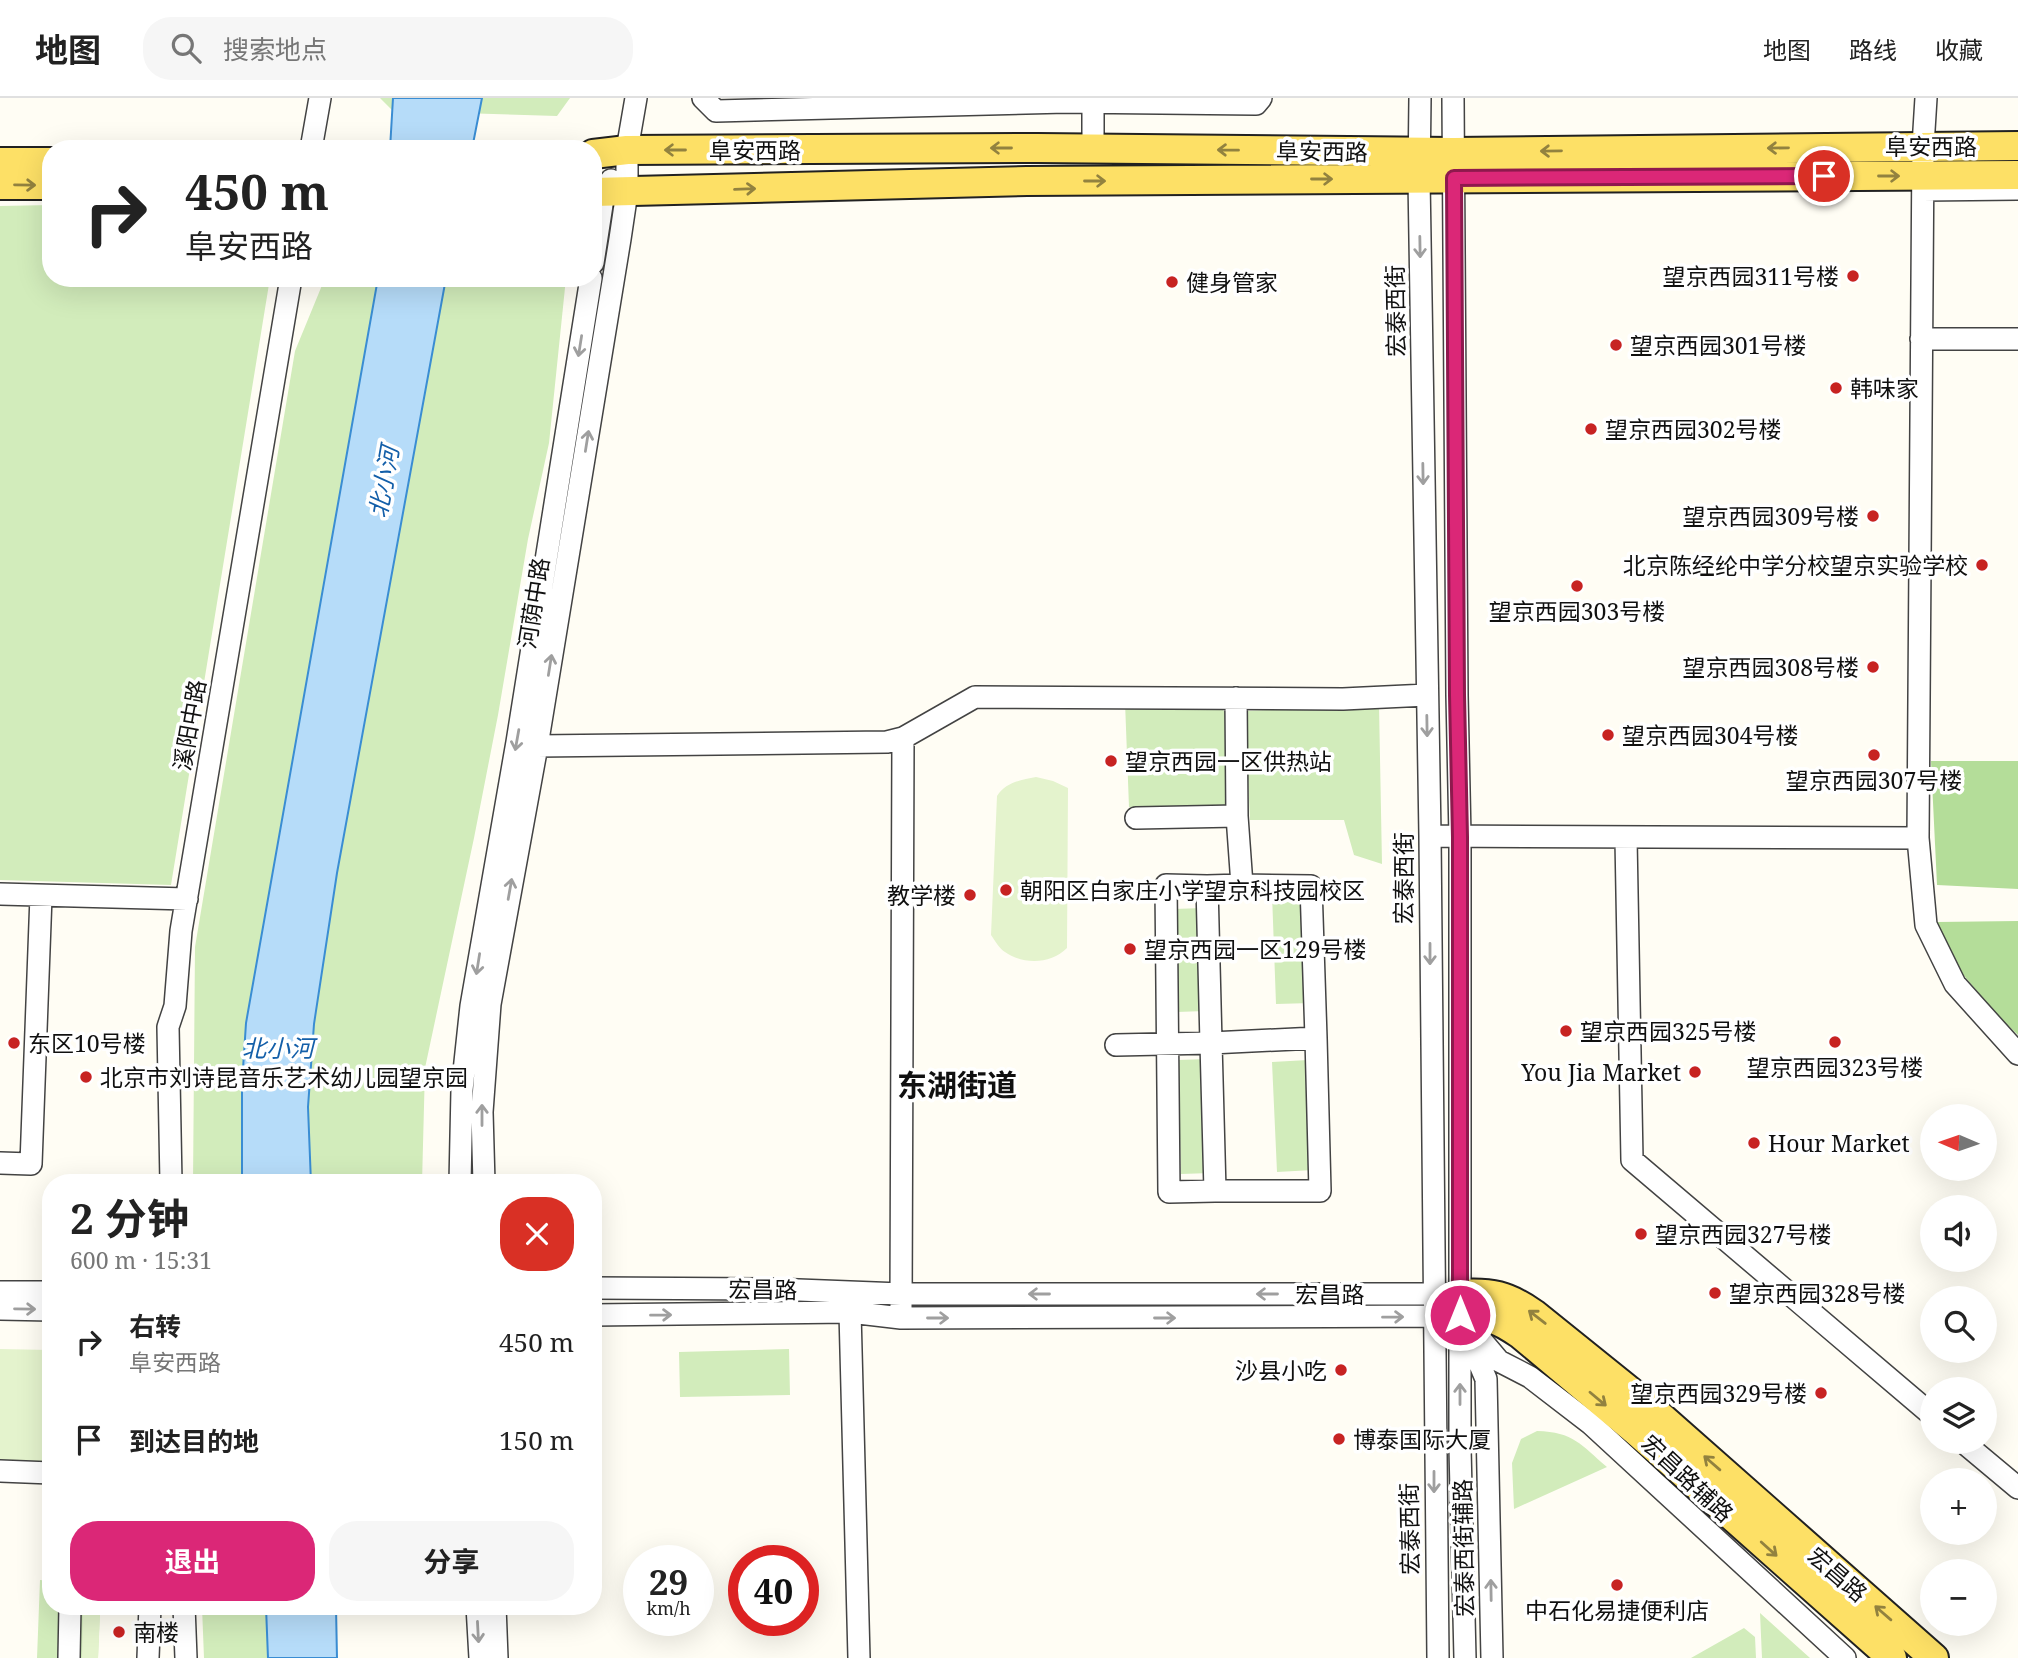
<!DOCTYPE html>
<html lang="zh">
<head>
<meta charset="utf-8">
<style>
  :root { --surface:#fff; --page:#f6f6f6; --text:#222; --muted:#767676; --line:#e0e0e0; --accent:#db2777 }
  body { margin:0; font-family:"Noto Serif","Noto Sans SC",serif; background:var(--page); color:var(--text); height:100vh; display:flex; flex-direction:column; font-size:26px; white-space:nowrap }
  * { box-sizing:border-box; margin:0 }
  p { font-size:23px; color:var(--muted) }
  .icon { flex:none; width:38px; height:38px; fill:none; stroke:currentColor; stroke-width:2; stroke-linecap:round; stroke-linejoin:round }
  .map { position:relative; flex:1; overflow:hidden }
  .sheet { position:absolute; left:42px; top:1076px; width:560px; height:441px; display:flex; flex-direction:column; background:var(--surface); border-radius:28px; box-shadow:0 7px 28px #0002 }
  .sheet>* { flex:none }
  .guide { position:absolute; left:42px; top:42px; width:560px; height:147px; border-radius:28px; box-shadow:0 7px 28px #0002; background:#fff; color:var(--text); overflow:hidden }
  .needle { width:46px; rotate:272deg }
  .controls { position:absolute; left:1920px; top:1006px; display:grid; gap:14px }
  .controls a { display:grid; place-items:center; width:77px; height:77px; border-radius:50%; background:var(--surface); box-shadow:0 7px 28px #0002; font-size:35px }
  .speed { position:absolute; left:623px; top:1447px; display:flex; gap:14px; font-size:35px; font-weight:700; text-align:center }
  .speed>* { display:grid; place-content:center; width:91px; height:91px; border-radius:50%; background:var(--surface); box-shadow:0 7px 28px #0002; line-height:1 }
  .speed small { font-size:18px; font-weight:400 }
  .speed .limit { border:10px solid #d22; background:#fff; color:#111 }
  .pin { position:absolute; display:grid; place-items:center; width:60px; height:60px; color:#fff; margin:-30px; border:4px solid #fff; border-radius:50%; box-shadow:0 2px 7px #0007 }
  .me { position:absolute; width:77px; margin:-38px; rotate:0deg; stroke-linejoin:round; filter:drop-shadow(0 0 5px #0008) }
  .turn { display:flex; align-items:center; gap:24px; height:147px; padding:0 28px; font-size:32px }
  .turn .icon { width:91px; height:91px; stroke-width:2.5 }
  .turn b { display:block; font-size:49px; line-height:60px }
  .round { display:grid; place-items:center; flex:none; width:74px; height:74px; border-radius:28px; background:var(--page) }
  .overview { display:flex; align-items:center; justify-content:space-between; height:119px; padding:0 28px }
  h1 { font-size:42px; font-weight:700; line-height:52px }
  .button { display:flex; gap:14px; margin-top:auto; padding:14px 28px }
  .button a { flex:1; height:80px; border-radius:28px; background:var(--accent); color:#fff; font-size:28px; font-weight:700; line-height:80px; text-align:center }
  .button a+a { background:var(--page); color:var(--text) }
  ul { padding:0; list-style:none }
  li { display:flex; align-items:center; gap:21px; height:98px; padding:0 28px }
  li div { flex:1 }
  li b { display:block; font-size:26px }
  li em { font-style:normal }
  header { display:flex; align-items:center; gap:42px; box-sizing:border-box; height:98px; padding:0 35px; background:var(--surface); border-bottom:2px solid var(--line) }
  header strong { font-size:33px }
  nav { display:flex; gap:38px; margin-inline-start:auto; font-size:24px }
  .search { width:490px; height:63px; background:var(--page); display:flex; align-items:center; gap:18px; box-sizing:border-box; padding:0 24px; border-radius:28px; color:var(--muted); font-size:26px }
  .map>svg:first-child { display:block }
  .green { fill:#d2ecbb }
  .forest { fill:#b4dd99 }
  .pitch { fill:#e4f3cd }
  .water { fill:#b6dcf9; stroke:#3a8dd3; stroke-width:2 }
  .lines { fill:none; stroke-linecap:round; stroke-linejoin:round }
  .minor-casing { stroke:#434343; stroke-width:24 }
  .major-casing { stroke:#212121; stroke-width:32 }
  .minor { stroke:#fff; stroke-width:21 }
  .major { stroke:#fde066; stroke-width:28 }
  .oneway { stroke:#92823f }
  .oneway2 { stroke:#9f9f9f }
  .route-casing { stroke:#8e194d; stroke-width:18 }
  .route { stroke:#db2777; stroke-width:12 }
  .poi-dot { fill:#c72322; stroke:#fff; stroke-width:2.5 }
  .labels { text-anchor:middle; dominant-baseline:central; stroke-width:7; stroke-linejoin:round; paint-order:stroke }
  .street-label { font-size:23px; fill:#101010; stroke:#fff }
  .poi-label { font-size:23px; fill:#101010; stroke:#fff; text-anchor:start }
  .water-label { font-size:24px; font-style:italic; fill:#135fa9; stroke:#fff }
  .district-label { font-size:30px; font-weight:bold; fill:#101010; stroke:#fff }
</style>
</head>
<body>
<header>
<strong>地图</strong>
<div class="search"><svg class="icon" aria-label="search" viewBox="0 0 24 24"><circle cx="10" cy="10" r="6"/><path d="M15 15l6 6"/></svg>搜索地点</div>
<nav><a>地图</a><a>路线</a><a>收藏</a></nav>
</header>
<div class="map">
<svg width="2018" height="1560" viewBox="0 0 2018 1560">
  <rect width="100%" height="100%" fill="#fffdf4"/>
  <path class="green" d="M 380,0 L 570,0 L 557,18 L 393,13 Z
    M 51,107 L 51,180 L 270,180 L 171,787 L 0,782 L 0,108 Z
    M 325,180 L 566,180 L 549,345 L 528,441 L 498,617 L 474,740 L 425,970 L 422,1085 L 193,1085 L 195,849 L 295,253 Z
    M 1125,604 L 1216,605 L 1225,614 L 1225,710 L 1129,709 Z
    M 1379,607 L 1382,766 L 1354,757 L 1344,722 L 1250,722 L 1245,613 Z
    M 1307,794 L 1312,905 L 1276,906 L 1272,796 Z
    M 1203,810 L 1205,913 L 1177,914 L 1174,811 Z
    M 1208,961 L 1211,1075 L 1181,1076 L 1178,962 Z
    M 1308,962 L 1313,1072 L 1277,1074 L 1272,964 Z
    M 789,1251 L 790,1297 L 680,1299 L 679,1254 Z
    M 1537,1333 C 1574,1334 1581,1347 1607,1369 L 1514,1411 L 1512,1365 L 1521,1341 Z
    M 40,1482 L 51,1483 L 51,1508 L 100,1509 L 98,1560 L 37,1560 Z
    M 202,1509 L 266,1509 L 268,1560 L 204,1560 Z
    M 1760,1515 L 1810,1560 L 1762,1560 Z
    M 1744,1530 L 1755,1539 L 1756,1560 L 1691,1560 Z"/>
  <path class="forest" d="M 1931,663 L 2018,663 L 2018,791 L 1937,787 Z
    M 2018,823 L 2018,937 L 1998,918 L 1960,873 L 1937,824 Z"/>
  <path class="pitch" d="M 1036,679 L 1053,683 L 1068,690 L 1067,850 C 1051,866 1024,867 1005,854 C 1000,851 995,843 991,837 L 997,698 C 1006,684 1021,682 1036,679 Z
    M 0,1251 L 51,1252 L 51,1366 L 0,1364 Z
    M 83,1517 L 100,1517 L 98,1560 L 82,1560 Z"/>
  <path class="water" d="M 393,0 L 482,0 L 472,51 L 390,51 Z
    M 378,180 L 446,180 L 337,775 L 314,926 L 308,1009 L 311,1085 L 242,1085 L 242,986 L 246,925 Z
    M 266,1509 L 336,1509 L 337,1560 L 268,1560 Z"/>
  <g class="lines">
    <g class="minor-casing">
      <path id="minor" d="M 703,0 L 716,13 L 1066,4 L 1256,6 L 1261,0
        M 1420,0 L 1419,81 L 1430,738 L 1438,1560
        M 1453,0 L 1457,597 L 1460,739 L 1460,1350 L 1465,1560
        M 1926,0 L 1923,48 L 1918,740 L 1926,827 L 1955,886 L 2018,956
        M 1093,4 L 1093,50
        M 311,51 L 320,0
        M 1923,92 L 2018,91
        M 593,165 L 604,94 L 611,82
        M 1921,241 L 2018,241
        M 1236,600 L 1237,718 L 1242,787
        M 537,648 L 887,644 L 903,640 L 975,599 L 1343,601 L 1427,597
        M 1136,720 L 1237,718
        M 1430,738 L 1918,740
        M 1626,741 L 1632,1062 L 1932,1317
        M 1242,787 L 1311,788 L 1316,940 L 1211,945 L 1207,788 Z
        M 1207,788 L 1166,787 L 1169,1094 L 1215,1093
        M 0,796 L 187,801
        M 1116,947 L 1211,945 L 1215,1093 L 1320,1093 L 1316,940
        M 0,1065 L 31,1066 L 41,798
        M 171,1085 L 168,929 L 175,908 L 181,833 L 291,180
        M 460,1085 L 462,992 L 471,908 L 517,644 L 591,180
        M 484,1085 L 482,1014 L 490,906 L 537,648 L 620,141 L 627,94 L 627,52 L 636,0
        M 593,1190 L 773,1191 L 901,1196 L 1447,1196
        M 0,1194 L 51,1194
        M 0,1211 L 51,1212
        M 901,1211 L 903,640
        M 850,1214 L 859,1560
        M 593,1217 L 850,1214 L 901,1220 L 1445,1218
        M 1460,1217 L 1499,1263 L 1530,1279 L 1591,1326 L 1845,1560
        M 1467,1236 L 1486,1281 L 1492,1560
        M 1963,1344 L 2018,1390
        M 0,1373 L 51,1375
        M 184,1508 L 186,1560
        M 477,1508 L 480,1560
        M 495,1508 L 497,1560
        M 69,1560 L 70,1508
        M 148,1560 L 150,1508"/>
    </g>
    <g class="major-casing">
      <path id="major" d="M 593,56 L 627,52 L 1038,50 L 1453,54 L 2018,48
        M 0,64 L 51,64
        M 0,87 L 51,87
        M 593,94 L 1027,83 L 2018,77
        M 1460,1196 C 1491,1194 1507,1197 1534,1216 L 1652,1311 L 1934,1560
        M 1460,1217 C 1488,1217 1496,1220 1520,1236 L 1636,1333 L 1892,1560"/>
    </g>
    <use href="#minor" class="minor"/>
    <use href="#major" class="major"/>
  </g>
  <defs><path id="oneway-shaft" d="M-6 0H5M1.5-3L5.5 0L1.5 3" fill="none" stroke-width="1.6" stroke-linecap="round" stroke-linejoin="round" transform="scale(1.75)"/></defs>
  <g class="oneway">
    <use href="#oneway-shaft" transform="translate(1001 50) rotate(180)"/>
    <use href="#oneway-shaft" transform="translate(1778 50) rotate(179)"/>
    <use href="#oneway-shaft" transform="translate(675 52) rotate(180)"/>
    <use href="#oneway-shaft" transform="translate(1228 52) rotate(-179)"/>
    <use href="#oneway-shaft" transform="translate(1551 53) rotate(179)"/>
    <use href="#oneway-shaft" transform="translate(1889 78)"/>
    <use href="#oneway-shaft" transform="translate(1322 81)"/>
    <use href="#oneway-shaft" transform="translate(1095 83)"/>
    <use href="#oneway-shaft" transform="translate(25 87) rotate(1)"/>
    <use href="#oneway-shaft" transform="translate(745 91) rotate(-2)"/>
    <use href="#oneway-shaft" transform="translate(1537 1219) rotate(-142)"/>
    <use href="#oneway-shaft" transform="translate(1598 1301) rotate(40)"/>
    <use href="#oneway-shaft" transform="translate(1712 1365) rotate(-139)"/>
    <use href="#oneway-shaft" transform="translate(1769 1451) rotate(42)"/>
    <use href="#oneway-shaft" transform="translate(1883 1515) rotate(-139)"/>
  </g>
  <g class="oneway2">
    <use href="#oneway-shaft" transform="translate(1420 149) rotate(89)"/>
    <use href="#oneway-shaft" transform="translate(580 248) rotate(99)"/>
    <use href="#oneway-shaft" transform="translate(587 343) rotate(-81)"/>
    <use href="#oneway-shaft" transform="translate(1423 376) rotate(89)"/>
    <use href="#oneway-shaft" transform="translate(550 567) rotate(-81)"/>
    <use href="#oneway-shaft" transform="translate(1427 628) rotate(89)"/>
    <use href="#oneway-shaft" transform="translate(517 642) rotate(100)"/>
    <use href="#oneway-shaft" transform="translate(510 791) rotate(-80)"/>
    <use href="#oneway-shaft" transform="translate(1430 856) rotate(90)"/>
    <use href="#oneway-shaft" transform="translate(478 866) rotate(99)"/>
    <use href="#oneway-shaft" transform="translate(482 1017) rotate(-90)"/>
    <use href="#oneway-shaft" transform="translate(1039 1196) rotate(-180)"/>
    <use href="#oneway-shaft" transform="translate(1267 1196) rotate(-180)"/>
    <use href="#oneway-shaft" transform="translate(25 1211) rotate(1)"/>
    <use href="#oneway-shaft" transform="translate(661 1217) rotate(-1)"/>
    <use href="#oneway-shaft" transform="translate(1393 1219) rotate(-1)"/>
    <use href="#oneway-shaft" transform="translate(938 1220)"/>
    <use href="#oneway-shaft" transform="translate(1165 1220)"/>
    <use href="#oneway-shaft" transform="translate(1460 1296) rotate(-90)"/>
    <use href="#oneway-shaft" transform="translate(1434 1384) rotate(90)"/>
    <use href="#oneway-shaft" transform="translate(1491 1492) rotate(-91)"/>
    <use href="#oneway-shaft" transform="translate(478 1534) rotate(87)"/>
  </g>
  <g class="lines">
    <g class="route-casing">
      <path id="route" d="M 1460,1217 L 1460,739 L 1457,597 L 1454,80 L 1824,78"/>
    </g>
    <use href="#route" class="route"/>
  </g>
  <g class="poi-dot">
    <circle cx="1853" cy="178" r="7"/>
    <circle cx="1172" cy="184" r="7"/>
    <circle cx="1616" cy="247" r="7"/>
    <circle cx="1836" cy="290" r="7"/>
    <circle cx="1591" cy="331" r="7"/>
    <circle cx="1873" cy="418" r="7"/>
    <circle cx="1982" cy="467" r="7"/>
    <circle cx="1577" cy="488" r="7"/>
    <circle cx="1873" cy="569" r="7"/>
    <circle cx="1608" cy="637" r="7"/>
    <circle cx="1874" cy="657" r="7"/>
    <circle cx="1111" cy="663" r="7"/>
    <circle cx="1006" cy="792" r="7"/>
    <circle cx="970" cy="797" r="7"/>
    <circle cx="1130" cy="851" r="7"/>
    <circle cx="1566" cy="933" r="7"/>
    <circle cx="1835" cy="944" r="7"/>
    <circle cx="14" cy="945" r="7"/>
    <circle cx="1695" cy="974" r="7"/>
    <circle cx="86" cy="979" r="7"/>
    <circle cx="1754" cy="1045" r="7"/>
    <circle cx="1641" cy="1136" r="7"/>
    <circle cx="1715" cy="1195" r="7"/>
    <circle cx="1341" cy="1272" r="7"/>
    <circle cx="1821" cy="1295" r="7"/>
    <circle cx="1339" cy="1341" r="7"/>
    <circle cx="1617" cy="1487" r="7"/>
    <circle cx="119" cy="1534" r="7"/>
  </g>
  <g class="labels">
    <g class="street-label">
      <text x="1931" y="48">阜安西路</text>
      <text x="755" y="52">阜安西路</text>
      <text transform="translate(1322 53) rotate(1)">阜安西路</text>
      <text transform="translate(1395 213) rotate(-91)">宏泰西街</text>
      <text transform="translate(533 505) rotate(-81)">河荫中路</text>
      <text transform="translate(189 627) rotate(-80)">溪阳中路</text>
      <text transform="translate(1403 780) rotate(-90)">宏泰西街</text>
      <text transform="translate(763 1191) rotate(1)">宏昌路</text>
      <text x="1330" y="1196">宏昌路</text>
      <text transform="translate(1688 1380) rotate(43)">宏昌路辅路</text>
      <text transform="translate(1409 1431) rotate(-91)">宏泰西街</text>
      <text transform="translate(1463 1450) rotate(-91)">宏泰西街辅路</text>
      <text transform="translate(1838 1476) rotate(41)">宏昌路</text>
    </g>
    <g class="poi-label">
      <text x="1839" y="178" text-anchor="end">望京西园311号楼</text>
      <text x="1186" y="184">健身管家</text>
      <text x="1630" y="247">望京西园301号楼</text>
      <text x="1850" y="290">韩味家</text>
      <text x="1605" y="331">望京西园302号楼</text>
      <text x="1859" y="418" text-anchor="end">望京西园309号楼</text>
      <text x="1968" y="467" text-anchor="end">北京陈经纶中学分校望京实验学校</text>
      <text x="1577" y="513" text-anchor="middle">望京西园303号楼</text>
      <text x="1859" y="569" text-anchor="end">望京西园308号楼</text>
      <text x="1622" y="637">望京西园304号楼</text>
      <text x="1125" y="663">望京西园一区供热站</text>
      <text x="1874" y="682" text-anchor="middle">望京西园307号楼</text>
      <text x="1020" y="792">朝阳区白家庄小学望京科技园校区</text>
      <text x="956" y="797" text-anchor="end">教学楼</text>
      <text x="1144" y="851">望京西园一区129号楼</text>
      <text x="1580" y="933">望京西园325号楼</text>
      <text x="28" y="945">东区10号楼</text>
      <text x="1835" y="969" text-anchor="middle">望京西园323号楼</text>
      <text x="1681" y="974" text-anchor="end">You Jia Market</text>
      <text x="100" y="979">北京市刘诗昆音乐艺术幼儿园望京园</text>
      <text x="1768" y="1045">Hour Market</text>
      <text x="1655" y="1136">望京西园327号楼</text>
      <text x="1729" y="1195">望京西园328号楼</text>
      <text x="1327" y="1272" text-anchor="end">沙县小吃</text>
      <text x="1807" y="1295" text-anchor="end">望京西园329号楼</text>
      <text x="1353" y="1341">博泰国际大厦</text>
      <text x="1617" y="1512" text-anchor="middle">中石化易捷便利店</text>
      <text x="133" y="1534">南楼</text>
    </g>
    <g class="water-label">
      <text transform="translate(383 384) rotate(-80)">北小河</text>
      <text x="278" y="949">北小河</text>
    </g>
    <g class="district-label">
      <text x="957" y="986">东湖街道</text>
    </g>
  </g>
</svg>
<div class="controls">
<a><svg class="needle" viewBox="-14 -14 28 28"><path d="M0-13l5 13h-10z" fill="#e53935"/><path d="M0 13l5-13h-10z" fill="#767676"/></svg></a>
<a><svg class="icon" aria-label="sound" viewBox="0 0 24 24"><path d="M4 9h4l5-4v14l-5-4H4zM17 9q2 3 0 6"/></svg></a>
<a><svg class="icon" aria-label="search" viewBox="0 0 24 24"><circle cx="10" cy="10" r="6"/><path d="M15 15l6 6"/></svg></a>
<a><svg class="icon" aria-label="layers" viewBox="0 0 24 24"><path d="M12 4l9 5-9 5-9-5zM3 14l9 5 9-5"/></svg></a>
<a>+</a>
<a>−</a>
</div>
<div class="speed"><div>29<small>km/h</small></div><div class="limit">40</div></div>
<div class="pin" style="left:1824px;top:78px;background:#d93025"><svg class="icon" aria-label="arrive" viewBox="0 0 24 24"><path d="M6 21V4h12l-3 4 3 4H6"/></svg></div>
<svg class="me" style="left:1460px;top:1217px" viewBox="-20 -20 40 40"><circle r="17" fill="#db2777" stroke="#fff" stroke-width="3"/><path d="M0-11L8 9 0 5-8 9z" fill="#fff"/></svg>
<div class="guide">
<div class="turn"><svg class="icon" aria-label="right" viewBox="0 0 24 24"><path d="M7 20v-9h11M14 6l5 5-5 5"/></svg><div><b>450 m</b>阜安西路</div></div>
</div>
<section class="sheet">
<div class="overview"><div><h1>2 分钟</h1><p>600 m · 15:31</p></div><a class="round" style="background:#d93025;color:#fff"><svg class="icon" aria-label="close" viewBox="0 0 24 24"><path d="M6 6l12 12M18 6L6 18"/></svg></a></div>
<ul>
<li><svg class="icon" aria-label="right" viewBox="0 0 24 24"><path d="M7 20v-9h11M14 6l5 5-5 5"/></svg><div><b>右转</b><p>阜安西路</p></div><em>450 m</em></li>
<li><svg class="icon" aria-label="arrive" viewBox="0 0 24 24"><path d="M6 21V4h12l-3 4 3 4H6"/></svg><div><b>到达目的地</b></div><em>150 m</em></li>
</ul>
<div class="button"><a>退出</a><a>分享</a></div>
</section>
</div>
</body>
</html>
